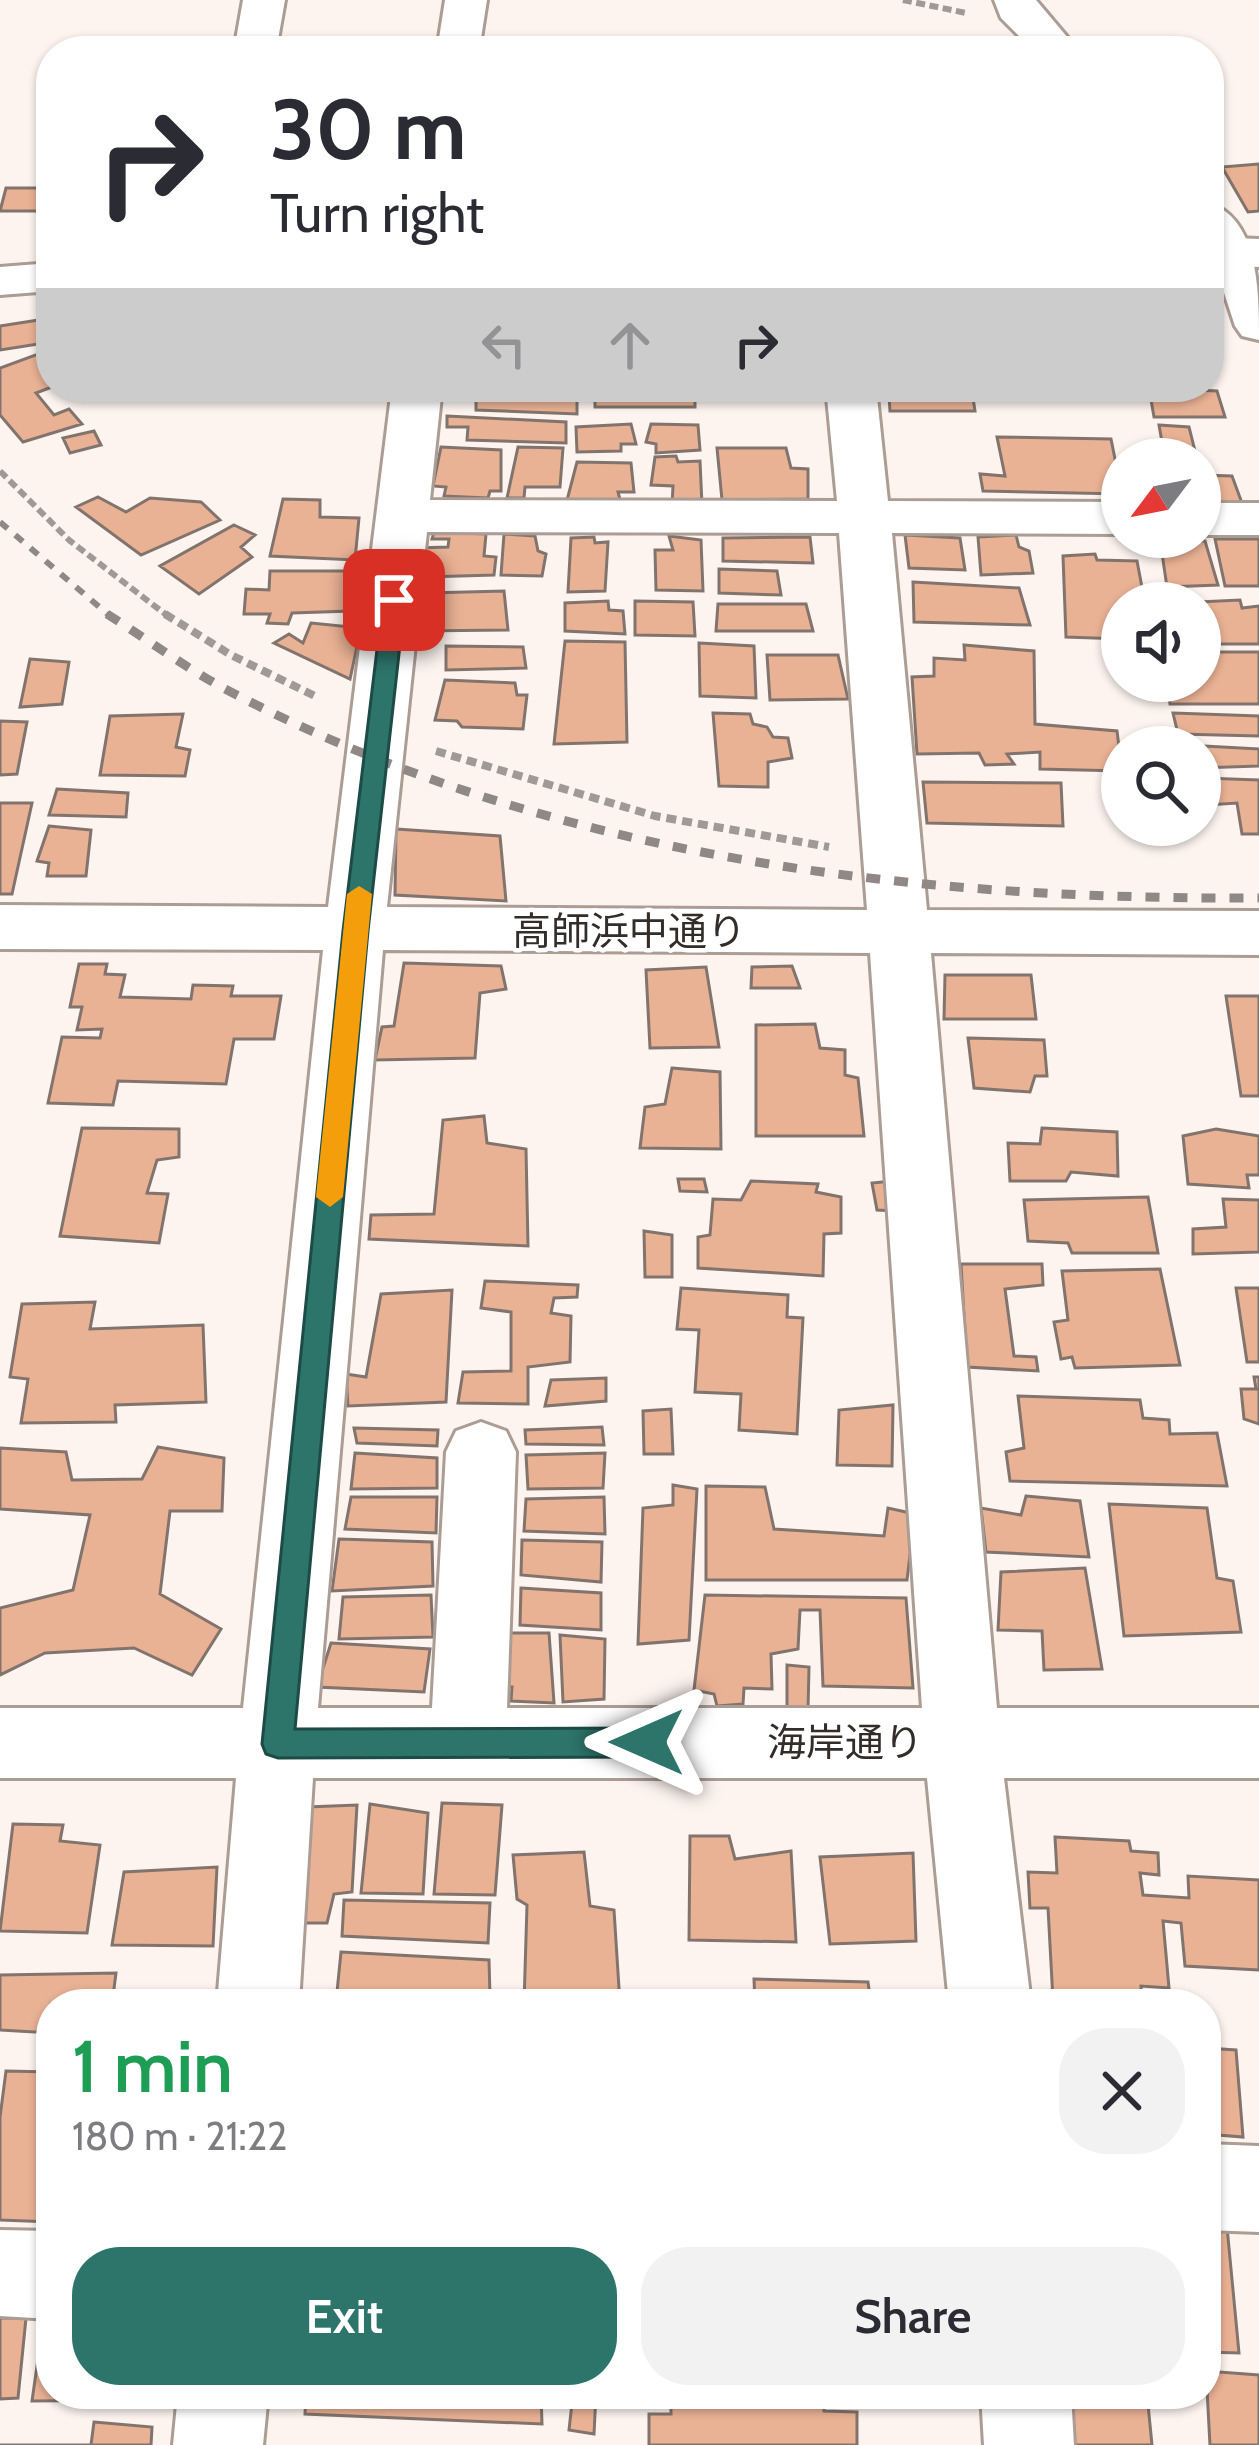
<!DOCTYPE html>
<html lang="en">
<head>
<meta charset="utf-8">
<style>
  :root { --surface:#fff; --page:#f2f2f3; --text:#2b2b33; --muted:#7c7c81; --accent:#2d746b }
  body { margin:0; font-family:Cabin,"Noto Sans JP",sans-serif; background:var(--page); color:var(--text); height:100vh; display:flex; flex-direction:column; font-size:45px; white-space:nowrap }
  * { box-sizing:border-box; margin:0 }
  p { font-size:39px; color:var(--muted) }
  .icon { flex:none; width:66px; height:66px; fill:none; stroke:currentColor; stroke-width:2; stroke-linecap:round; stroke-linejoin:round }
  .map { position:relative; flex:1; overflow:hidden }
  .side { position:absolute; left:36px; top:1989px; width:1185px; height:420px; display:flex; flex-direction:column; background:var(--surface); border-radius:48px; box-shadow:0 3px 9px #0004 }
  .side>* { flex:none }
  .hud { position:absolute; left:36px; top:36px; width:1188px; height:366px; border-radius:48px; box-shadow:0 3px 9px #0004; background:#fff; color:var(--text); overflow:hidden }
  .needle { width:78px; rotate:238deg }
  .tools { position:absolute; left:1101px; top:438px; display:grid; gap:24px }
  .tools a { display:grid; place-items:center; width:120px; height:120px; border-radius:50%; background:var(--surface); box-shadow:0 3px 9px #0004; font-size:60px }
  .pin { position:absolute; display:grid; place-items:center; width:102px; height:102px; color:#fff; margin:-51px; border-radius:24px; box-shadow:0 6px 18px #0006 }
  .me { position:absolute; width:132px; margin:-66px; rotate:270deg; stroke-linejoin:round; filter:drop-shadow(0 0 9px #0008) }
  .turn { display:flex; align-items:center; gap:42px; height:252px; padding:0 36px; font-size:54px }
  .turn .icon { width:156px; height:156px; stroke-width:2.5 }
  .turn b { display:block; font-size:84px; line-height:102px }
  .lanes { display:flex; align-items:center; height:114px; padding:0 36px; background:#0003; justify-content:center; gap:60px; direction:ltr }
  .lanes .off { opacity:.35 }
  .round { display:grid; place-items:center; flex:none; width:126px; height:126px; border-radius:48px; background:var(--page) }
  .head { display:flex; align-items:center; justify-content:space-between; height:204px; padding:0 36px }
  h1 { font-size:72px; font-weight:600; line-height:90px; color:#1e9e55 }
  .cta { display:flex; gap:24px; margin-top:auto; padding:24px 36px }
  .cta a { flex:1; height:138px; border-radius:48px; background:var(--accent); color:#fff; font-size:48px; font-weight:600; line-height:138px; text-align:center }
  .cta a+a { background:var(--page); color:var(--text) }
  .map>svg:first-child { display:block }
  .building { fill:#eab295; stroke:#82746d; stroke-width:3 }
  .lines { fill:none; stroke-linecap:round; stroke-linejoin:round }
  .minor-casing { stroke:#ab9c94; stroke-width:6 }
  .major-casing { stroke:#ab9c94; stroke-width:6 }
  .path-far1 { stroke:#a19995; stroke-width:6; stroke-dasharray:9 4.5; stroke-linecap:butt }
  .path { stroke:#a19995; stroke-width:8; stroke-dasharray:10 6; stroke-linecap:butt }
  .minor { fill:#fff; fill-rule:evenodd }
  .major { fill:#fff; fill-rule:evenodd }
  .rail-far1 { stroke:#8f8884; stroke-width:6; stroke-dasharray:10 10; stroke-linecap:butt }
  .rail { stroke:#8f8884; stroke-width:9; stroke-dasharray:14 14; stroke-linecap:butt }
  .route { fill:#2d746b; stroke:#1d4b46; stroke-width:3 }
  .slow { fill:#f59e0b }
  .labels { text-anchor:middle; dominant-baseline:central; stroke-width:9; stroke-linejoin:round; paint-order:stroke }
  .street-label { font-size:39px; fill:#332d2a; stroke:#fff }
</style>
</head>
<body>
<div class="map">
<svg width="1259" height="2445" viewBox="0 0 1259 2445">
  <rect width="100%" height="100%" fill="#fdf4ef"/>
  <path class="building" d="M 1259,164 L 1259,211 L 1248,212 L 1222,167 Z
    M 51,174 L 51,230 L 38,230 L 42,211 Z
    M 6,188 L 48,188 L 42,211 L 0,211 Z
    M 45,319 L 51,342 L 0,350 L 0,326 Z
    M 49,350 L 52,387 L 36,393 L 54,415 L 69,409 L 82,424 L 23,442 L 0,415 L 0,368 Z
    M 595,387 L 695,387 L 695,407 L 595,407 Z
    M 1175,389 L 1217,391 L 1225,417 L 1154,417 L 1150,394 L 1176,396 Z
    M 476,394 L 577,398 L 577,414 L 476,410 Z
    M 889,396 L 973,398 L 975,411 L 890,411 Z
    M 447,416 L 566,422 L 566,443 L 467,440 L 468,427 L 447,427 Z
    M 631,424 L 636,444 L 621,444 L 621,451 L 577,452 L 576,427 Z
    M 651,424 L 698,425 L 700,450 L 656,453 L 656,444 L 646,442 Z
    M 1159,425 L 1189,427 L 1197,459 L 1165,459 Z
    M 94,431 L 101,445 L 70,453 L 63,438 Z
    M 997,437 L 1111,439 L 1122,494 L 983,491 L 980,474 L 1005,476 Z
    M 441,447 L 501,450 L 501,491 L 490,491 L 488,498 L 444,496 L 446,487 L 433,486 Z
    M 518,447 L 563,448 L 560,487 L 525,487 L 524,498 L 507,498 Z
    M 717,448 L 786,448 L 791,468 L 808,469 L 808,499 L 722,500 Z
    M 676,456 L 678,462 L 700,461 L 702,505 L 672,506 L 673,486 L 651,485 L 655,457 Z
    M 577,462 L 631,463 L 634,492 L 618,492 L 621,503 L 566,504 Z
    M 1200,475 L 1232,476 L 1242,503 L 1200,505 Z
    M 98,497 L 126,512 L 150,498 L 201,502 L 220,520 L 141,555 L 76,507 Z
    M 283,499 L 320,500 L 320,517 L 359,518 L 355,560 L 270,556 Z
    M 234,525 L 255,535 L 241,547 L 252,557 L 199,594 L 160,566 Z
    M 434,532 L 486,534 L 484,556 L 496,557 L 494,575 L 426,577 L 425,571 L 415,571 L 417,548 L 448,547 L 449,539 L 432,539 Z
    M 504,534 L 535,536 L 538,551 L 546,554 L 542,576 L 501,575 Z
    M 905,535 L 960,538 L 965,570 L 909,568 Z
    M 1016,535 L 1019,547 L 1029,551 L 1033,573 L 981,575 L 978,537 Z
    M 669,536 L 701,540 L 703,591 L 656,590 L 655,550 L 673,550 Z
    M 594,537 L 595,543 L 608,542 L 605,591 L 568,592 L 571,538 Z
    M 810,537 L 813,563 L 723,561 L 723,538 Z
    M 1215,539 L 1259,539 L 1259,586 L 1225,586 Z
    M 1160,540 L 1205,541 L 1218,585 L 1167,587 Z
    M 1095,554 L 1097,560 L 1137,561 L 1145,603 L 1122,603 L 1122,639 L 1066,637 L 1063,556 Z
    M 719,569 L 777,571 L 781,595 L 719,593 Z
    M 270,571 L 349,571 L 351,611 L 292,613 L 288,624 L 267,623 L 270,614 L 244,614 L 246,589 L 269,590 Z
    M 913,582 L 1019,588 L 1030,625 L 914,622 Z
    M 504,591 L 508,630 L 416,631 L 427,593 Z
    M 1240,600 L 1242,608 L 1259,606 L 1259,644 L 1200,644 L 1200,603 L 1176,603 Z
    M 608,601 L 609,610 L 623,611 L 625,634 L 565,631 L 565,603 Z
    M 635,601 L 693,602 L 695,636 L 635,635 Z
    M 718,604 L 806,604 L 813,631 L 716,631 Z
    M 311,623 L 361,628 L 350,679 L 274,643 L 289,634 L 303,643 Z
    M 565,641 L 625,642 L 627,742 L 554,744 Z
    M 699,643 L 754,646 L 756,698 L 700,696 Z
    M 964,645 L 1034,651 L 1035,724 L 1117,731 L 1122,771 L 1040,769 L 1040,752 L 1007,754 L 1014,764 L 985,765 L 979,753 L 917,754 L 912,677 L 934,676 L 934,658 L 965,660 Z
    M 446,646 L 523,647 L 526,668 L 446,670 Z
    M 1200,652 L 1259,652 L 1259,704 L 1170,704 L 1166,681 L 1200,681 Z
    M 767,655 L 838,655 L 848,699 L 770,700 Z
    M 30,659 L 69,662 L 62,704 L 20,707 Z
    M 445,680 L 515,683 L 517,695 L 527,695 L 523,729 L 462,727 L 457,721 L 435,720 Z
    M 713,713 L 750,714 L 753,724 L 767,727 L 773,737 L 788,738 L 792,758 L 768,762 L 768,787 L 719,786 Z
    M 1173,713 L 1259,716 L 1259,736 L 1178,734 Z
    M 183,714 L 176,747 L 190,750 L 185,776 L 100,775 L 110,716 Z
    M 0,721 L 27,722 L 17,774 L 0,775 Z
    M 1204,746 L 1259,749 L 1259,766 L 1200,768 Z
    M 1203,778 L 1259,780 L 1259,834 L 1242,834 L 1237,803 L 1208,805 Z
    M 923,782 L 1061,783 L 1063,826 L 927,823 Z
    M 57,789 L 128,793 L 126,817 L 49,815 Z
    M 0,803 L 32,803 L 12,894 L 0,894 Z
    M 49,826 L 91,830 L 86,876 L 47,876 L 49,863 L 37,861 Z
    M 396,829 L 500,836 L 506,901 L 395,895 Z
    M 404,963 L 501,966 L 506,989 L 480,993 L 475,1058 L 375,1060 L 382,1027 L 394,1026 Z
    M 79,964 L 107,964 L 105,974 L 125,975 L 120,997 L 191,999 L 193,985 L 233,986 L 231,996 L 281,996 L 274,1039 L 234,1039 L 226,1084 L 118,1081 L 113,1105 L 48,1103 L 62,1037 L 100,1038 L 102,1029 L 77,1030 L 82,1007 L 70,1007 Z
    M 792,966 L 800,988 L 751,988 L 752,967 Z
    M 706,967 L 719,1047 L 650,1048 L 646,970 Z
    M 945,975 L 1031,975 L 1036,1019 L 944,1019 Z
    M 1226,996 L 1259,996 L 1259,1096 L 1241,1096 Z
    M 815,1024 L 820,1048 L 845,1050 L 845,1075 L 858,1078 L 864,1136 L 756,1136 L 756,1025 Z
    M 968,1038 L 1044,1040 L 1047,1076 L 1035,1076 L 1030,1092 L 974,1088 Z
    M 672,1068 L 720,1072 L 721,1149 L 640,1148 L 645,1107 L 665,1104 Z
    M 484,1116 L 487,1143 L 526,1149 L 528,1246 L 369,1239 L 371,1215 L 434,1214 L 443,1120 Z
    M 82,1128 L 179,1129 L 179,1157 L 157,1160 L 147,1193 L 168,1194 L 159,1243 L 60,1236 Z
    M 1042,1128 L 1117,1132 L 1118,1176 L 1071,1172 L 1066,1181 L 1010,1181 L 1008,1143 L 1040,1144 Z
    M 1216,1129 L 1259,1136 L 1259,1175 L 1247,1175 L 1249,1188 L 1188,1184 L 1183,1136 Z
    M 678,1179 L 704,1179 L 707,1192 L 680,1191 Z
    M 751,1181 L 818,1184 L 816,1192 L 841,1197 L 841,1233 L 824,1234 L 823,1276 L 698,1268 L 698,1237 L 710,1235 L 713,1199 L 741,1200 Z
    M 893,1181 L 896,1211 L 877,1210 L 872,1183 Z
    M 1148,1197 L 1158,1253 L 1072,1253 L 1068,1243 L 1028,1241 L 1024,1200 Z
    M 1223,1199 L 1259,1200 L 1259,1252 L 1193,1254 L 1193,1229 L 1226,1227 Z
    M 644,1231 L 672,1235 L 672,1277 L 645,1277 Z
    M 961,1264 L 1042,1264 L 1043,1285 L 1005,1289 L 1014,1356 L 1036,1357 L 1038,1371 L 967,1367 Z
    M 1160,1269 L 1180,1365 L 1075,1368 L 1072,1357 L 1061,1359 L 1054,1322 L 1068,1320 L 1062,1271 Z
    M 485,1281 L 578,1285 L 577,1297 L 554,1298 L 551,1313 L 571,1316 L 570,1362 L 528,1367 L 528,1404 L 458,1403 L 463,1372 L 511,1371 L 511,1312 L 481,1308 Z
    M 681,1288 L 788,1295 L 787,1317 L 803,1318 L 797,1434 L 739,1430 L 741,1394 L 695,1392 L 699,1330 L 677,1329 Z
    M 1236,1288 L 1259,1288 L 1259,1362 L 1247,1362 Z
    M 452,1290 L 446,1402 L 348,1406 L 346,1374 L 366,1377 L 381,1294 Z
    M 95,1302 L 90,1329 L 203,1325 L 206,1402 L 115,1405 L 116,1422 L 21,1423 L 28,1379 L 10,1377 L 22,1304 Z
    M 1254,1377 L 1259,1377 L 1259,1424 L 1244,1419 L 1241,1389 L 1256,1389 Z
    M 606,1378 L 606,1401 L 545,1406 L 551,1380 Z
    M 1018,1396 L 1140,1400 L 1143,1418 L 1169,1420 L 1170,1434 L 1217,1433 L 1227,1486 L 1010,1481 L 1006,1452 L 1024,1448 Z
    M 893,1405 L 892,1466 L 837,1465 L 839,1410 Z
    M 671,1409 L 673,1454 L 644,1454 L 643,1411 Z
    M 602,1427 L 604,1445 L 526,1444 L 525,1430 Z
    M 354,1428 L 438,1430 L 437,1446 L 357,1443 Z
    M 158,1447 L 224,1458 L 222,1511 L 170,1511 L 160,1594 L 221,1629 L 192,1675 L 134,1648 L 45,1653 L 0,1675 L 0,1608 L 73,1590 L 90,1515 L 0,1509 L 0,1448 L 66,1452 L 72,1480 L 142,1479 Z
    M 355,1453 L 437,1458 L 437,1488 L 351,1489 Z
    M 605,1453 L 603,1488 L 528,1489 L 526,1455 Z
    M 673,1485 L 697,1489 L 689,1640 L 638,1644 L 643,1508 L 673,1505 Z
    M 706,1486 L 765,1487 L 774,1529 L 884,1536 L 888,1508 L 915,1514 L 907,1580 L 706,1580 Z
    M 1026,1496 L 1080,1501 L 1089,1557 L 986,1552 L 981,1508 L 1021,1515 Z
    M 351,1497 L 437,1497 L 436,1533 L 345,1529 Z
    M 604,1497 L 605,1534 L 524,1531 L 526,1499 Z
    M 1109,1504 L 1207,1508 L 1217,1578 L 1233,1581 L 1241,1632 L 1124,1636 Z
    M 339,1539 L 432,1542 L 433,1586 L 332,1591 Z
    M 522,1540 L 602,1542 L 601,1582 L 521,1575 Z
    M 1085,1568 L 1102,1669 L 1044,1670 L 1042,1631 L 998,1630 L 1001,1572 Z
    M 521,1588 L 601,1593 L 601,1630 L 520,1625 Z
    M 431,1595 L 433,1637 L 339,1639 L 343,1597 Z
    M 705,1595 L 906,1598 L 913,1688 L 823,1686 L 820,1610 L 800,1610 L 798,1649 L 771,1654 L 772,1689 L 744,1688 L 743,1704 L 717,1706 L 714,1694 L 694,1690 Z
    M 508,1633 L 549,1633 L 554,1703 L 511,1701 L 512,1687 L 501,1687 Z
    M 560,1635 L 605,1639 L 604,1699 L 563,1702 Z
    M 331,1643 L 430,1649 L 424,1692 L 317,1687 Z
    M 787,1665 L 809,1667 L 808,1710 L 787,1709 Z
    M 442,1803 L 502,1805 L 495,1895 L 434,1894 Z
    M 370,1804 L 428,1813 L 423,1894 L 361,1893 Z
    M 357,1805 L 352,1892 L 334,1894 L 327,1923 L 300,1923 L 307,1807 Z
    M 13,1824 L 63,1825 L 60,1841 L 100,1845 L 87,1933 L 0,1931 Z
    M 690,1836 L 729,1836 L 735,1859 L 791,1851 L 796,1942 L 689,1940 Z
    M 1055,1837 L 1129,1841 L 1131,1851 L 1158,1853 L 1159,1875 L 1140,1873 L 1143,1895 L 1189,1898 L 1188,1876 L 1259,1880 L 1259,1970 L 1185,1966 L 1181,1923 L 1163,1921 L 1169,1988 L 1141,1986 L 1142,2004 L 1053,2000 L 1048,1908 L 1030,1908 L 1028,1872 L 1057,1873 Z
    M 584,1852 L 590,1906 L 614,1910 L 620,2004 L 524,2004 L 527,1905 L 517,1899 L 513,1855 Z
    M 913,1853 L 916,1941 L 830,1944 L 820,1857 Z
    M 217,1867 L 213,1946 L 112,1945 L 124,1872 Z
    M 344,1900 L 490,1903 L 488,1943 L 342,1936 Z
    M 341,1952 L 489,1960 L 490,1996 L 337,1992 Z
    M 116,1973 L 112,2004 L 51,2004 L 51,2033 L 0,2030 L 0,1975 Z
    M 754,1979 L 868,1982 L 871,2004 L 755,2004 Z
    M 1206,2048 L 1236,2050 L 1243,2137 L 1206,2134 Z
    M 6,2071 L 51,2072 L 51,2222 L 0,2220 L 0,2117 Z
    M 1206,2226 L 1227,2227 L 1239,2353 L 1206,2352 Z
    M 44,2317 L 51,2318 L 51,2394 L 166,2394 L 165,2400 L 32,2401 Z
    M 0,2318 L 26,2318 L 18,2398 L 0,2399 Z
    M 1206,2371 L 1259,2375 L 1259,2445 L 1210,2445 Z
    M 306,2394 L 541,2394 L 542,2424 L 305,2414 Z
    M 573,2394 L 596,2394 L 594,2434 L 569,2430 Z
    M 671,2394 L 824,2394 L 824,2411 L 857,2412 L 857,2445 L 649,2445 L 649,2414 L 671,2414 Z
    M 1063,2394 L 1147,2394 L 1152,2445 L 1069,2445 Z
    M 94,2422 L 152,2427 L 151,2445 L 0,2445 L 91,2445 Z"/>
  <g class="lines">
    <g class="minor-casing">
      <path id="minor" d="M 445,0 L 487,0 L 479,51 L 437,51 Z
        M 994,0 L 1036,0 L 1079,51 L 1034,51 L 1001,18 Z
        M 1209,203 C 1259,219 1259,292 1259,340 L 1242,336 L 1235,326 L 1209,247 Z
        M 392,387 L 442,387 L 430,500 L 837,501 L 826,387 L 876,387 L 888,501 L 1122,502 L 1122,534 L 892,533 L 927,910 L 1259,911 L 1259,955 L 931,953 L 997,1708 L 1259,1708 L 1259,1778 L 1004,1778 L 1031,2004 L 949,2004 L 927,1778 L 313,1778 L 299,2004 L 217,2004 L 236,1778 L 0,1778 L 0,1708 L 243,1708 L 323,950 L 0,949 L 0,905 L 328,907 ZM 427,532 L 839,533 L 867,910 L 387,907 ZM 383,950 L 870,953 L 922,1708 L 507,1708 L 516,1452 L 506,1431 L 481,1422 L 456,1431 L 446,1452 L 432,1708 L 318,1708 Z
        M 1200,503 L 1259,503 L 1259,535 L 1200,535 Z
        M 1206,2144 L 1259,2146 L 1259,2232 L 1206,2230 Z
        M 0,2230 L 51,2231 L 51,2319 L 0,2316 Z
        M 178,2394 L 268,2394 L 263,2445 L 173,2445 Z
        M 981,2394 L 1071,2394 L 1074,2445 L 984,2445 Z"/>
    </g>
    <g class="major-casing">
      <path id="major" d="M 243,0 L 285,0 L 276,51 L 234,51 Z
        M 1209,237 L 1259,239 L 1259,267 L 1209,265 Z
        M 51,263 L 51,291 L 0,295 L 0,267 Z"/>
    </g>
    <path class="path-far1" d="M 903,0 L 966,13
      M 0,471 L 69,540 L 169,617"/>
    <path class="path" d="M 165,614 L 231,655 L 319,698
      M 436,751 L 655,816 L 829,847"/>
    <use href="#minor" class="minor"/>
    <use href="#major" class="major"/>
    <path class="rail-far1" d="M 0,522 L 111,617"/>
    <path class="rail" d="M 107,614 C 147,639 187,669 229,691 C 545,857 908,900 1259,898"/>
  </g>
  <path class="route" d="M 394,593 L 405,600 L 368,931 L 295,1729 L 647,1728 L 658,1732 L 663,1742 L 658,1752 L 647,1757 L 278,1758 L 266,1754 L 262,1744 L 343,931 L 383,600 Z"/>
  <path class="slow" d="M 359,886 L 372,894 L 343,1197 L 330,1207 L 316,1197 L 347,894 Z"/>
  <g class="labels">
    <g class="street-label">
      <text x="629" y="931">高師浜中通り</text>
      <text x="845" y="1742">海岸通り</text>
    </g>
  </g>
</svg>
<div class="tools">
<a><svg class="needle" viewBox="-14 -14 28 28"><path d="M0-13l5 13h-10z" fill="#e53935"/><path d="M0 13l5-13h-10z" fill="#7c7c81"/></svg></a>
<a><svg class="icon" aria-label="sound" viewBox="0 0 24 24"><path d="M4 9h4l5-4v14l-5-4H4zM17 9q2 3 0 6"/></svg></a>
<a><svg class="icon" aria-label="search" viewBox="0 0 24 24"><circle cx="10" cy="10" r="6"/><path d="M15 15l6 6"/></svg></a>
</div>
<div class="pin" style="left:394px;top:600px;background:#d93025"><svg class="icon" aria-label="arrive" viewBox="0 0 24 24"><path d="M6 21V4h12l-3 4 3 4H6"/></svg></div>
<svg class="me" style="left:647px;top:1742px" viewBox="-20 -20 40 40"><path d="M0-17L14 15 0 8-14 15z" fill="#2d746b" stroke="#fff" stroke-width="4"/></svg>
<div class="hud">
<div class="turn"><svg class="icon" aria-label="right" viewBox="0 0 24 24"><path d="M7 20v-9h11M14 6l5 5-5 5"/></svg><div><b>30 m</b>Turn right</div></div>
<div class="lanes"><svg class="icon off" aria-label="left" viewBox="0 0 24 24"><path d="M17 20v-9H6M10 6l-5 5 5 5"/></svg><svg class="icon off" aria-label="ahead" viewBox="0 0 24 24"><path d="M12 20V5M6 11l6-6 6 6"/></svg><svg class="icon" aria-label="right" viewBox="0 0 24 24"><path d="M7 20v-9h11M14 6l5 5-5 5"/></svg></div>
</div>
<section class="side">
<div class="head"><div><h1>1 min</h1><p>180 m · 21:22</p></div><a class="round"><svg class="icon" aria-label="close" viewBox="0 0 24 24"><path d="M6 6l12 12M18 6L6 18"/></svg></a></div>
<div class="cta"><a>Exit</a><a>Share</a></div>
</section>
</div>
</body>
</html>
